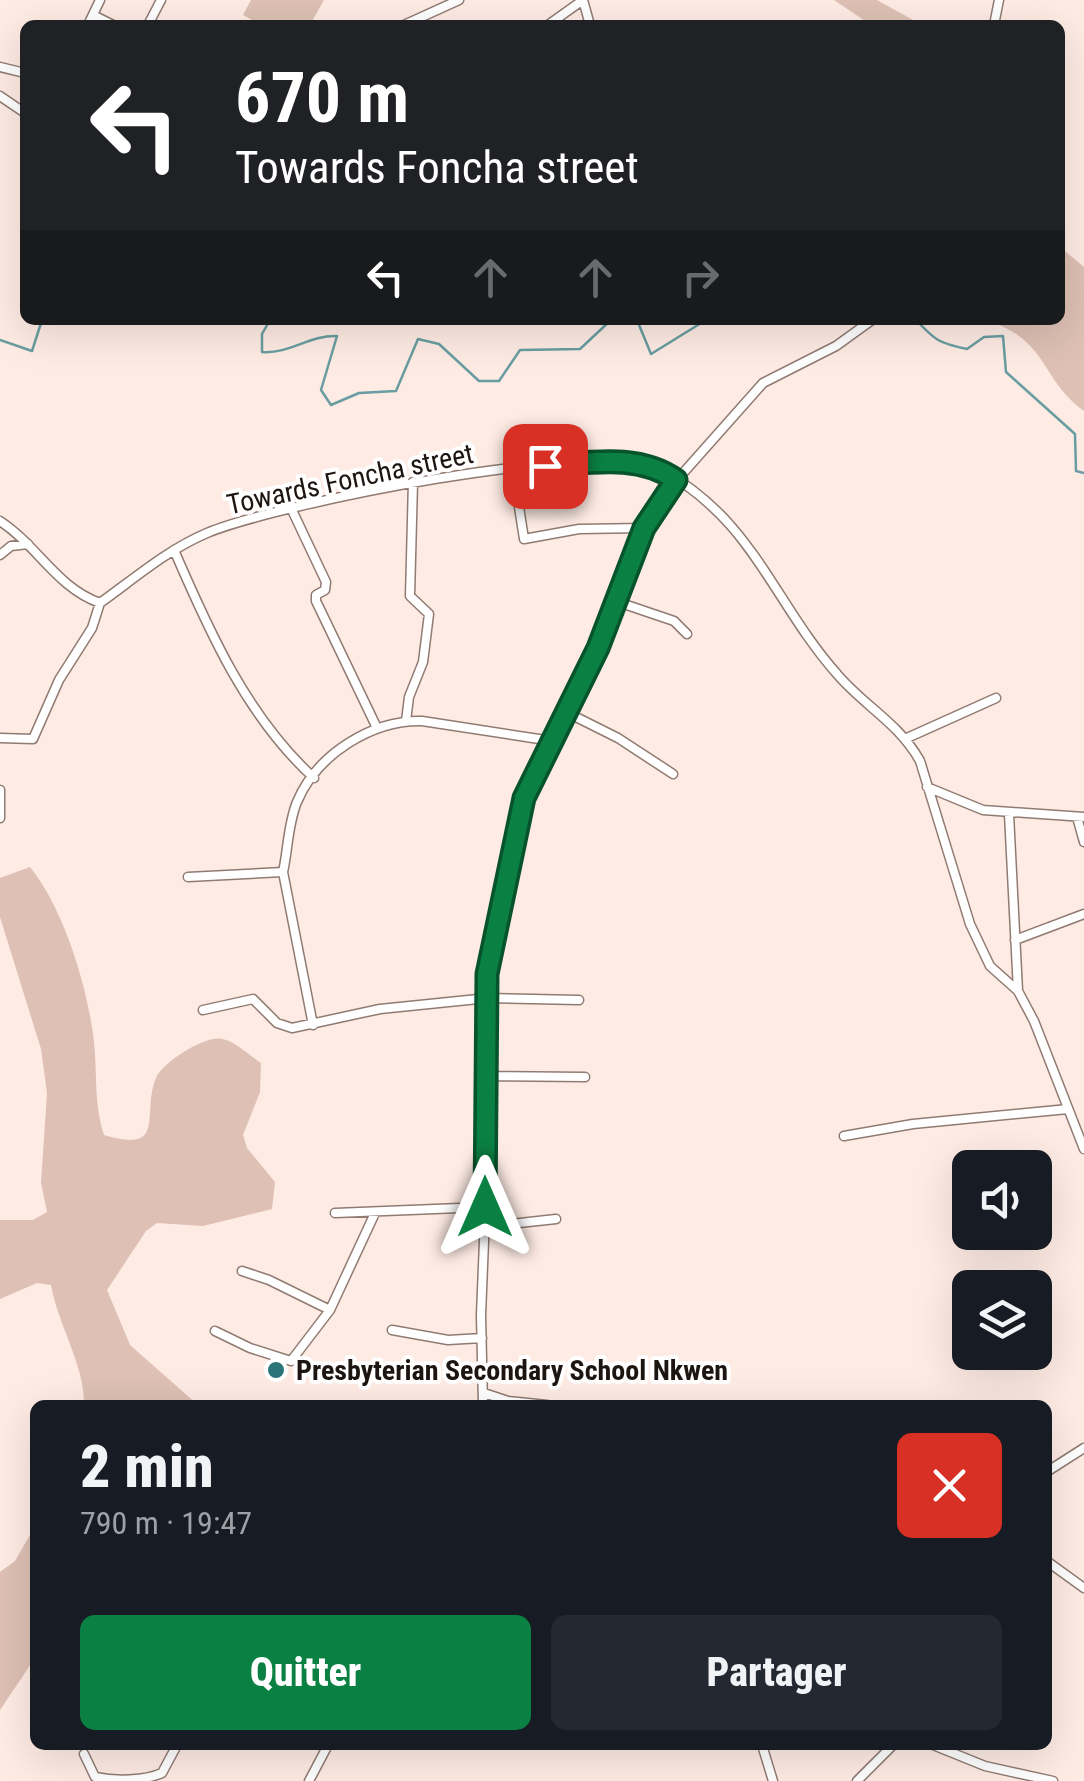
<!DOCTYPE html>
<html lang="fr">
<head>
<meta charset="utf-8">
<style>
  :root { --surface:#171b24; --page:#242831; --text:#f1f3f6; --muted:#9ea1a6; --accent:#0b8043 }
  body { margin:0; font-family:"Roboto Condensed",sans-serif; background:var(--page); color:var(--text); height:100vh; display:flex; flex-direction:column; font-size:38px; white-space:nowrap }
  * { box-sizing:border-box; margin:0 }
  p { font-size:32px; color:var(--muted) }
  .icon { flex:none; width:55px; height:55px; fill:none; stroke:currentColor; stroke-width:2; stroke-linecap:round; stroke-linejoin:round }
  .map { position:relative; flex:1; overflow:hidden }
  .sheet { position:absolute; left:30px; top:1400px; width:1022px; height:350px; display:flex; flex-direction:column; background:var(--surface); border-radius:15px; box-shadow:0 10px 40px #0002 }
  .sheet>* { flex:none }
  .hud { position:absolute; left:20px; top:20px; width:1045px; height:305px; border-radius:15px; box-shadow:0 10px 40px #0002; background:#202124; color:#fff; overflow:hidden }
  .tools { position:absolute; left:952px; top:1150px; display:grid; gap:20px }
  .tools a { display:grid; place-items:center; width:100px; height:100px; border-radius:15px; background:var(--surface); box-shadow:0 10px 40px #0002; font-size:50px }
  .pin { position:absolute; display:grid; place-items:center; width:85px; height:85px; color:#fff; margin:-42px; border-radius:20px; box-shadow:0 5px 15px #0006 }
  .me { position:absolute; width:110px; margin:-55px; rotate:0deg; stroke-linejoin:round; filter:drop-shadow(0 0 8px #0008) }
  .turn { display:flex; align-items:center; gap:35px; height:210px; padding:0 50px; font-size:45px }
  .turn .icon { width:130px; height:130px; stroke-width:2.5 }
  .turn b { display:block; font-size:70px; line-height:85px }
  .lanes { display:flex; align-items:center; height:95px; padding:0 50px; background:#0003; justify-content:center; gap:50px; direction:ltr }
  .lanes .off { opacity:.35 }
  .round { display:grid; place-items:center; flex:none; width:105px; height:105px; border-radius:15px; background:var(--page) }
  .head { display:flex; align-items:center; justify-content:space-between; height:170px; padding:0 50px }
  h1 { font-size:60px; font-weight:800; line-height:75px }
  .action { display:flex; gap:20px; margin-top:auto; padding:20px 50px }
  .action a { flex:1; height:115px; border-radius:15px; background:var(--accent); color:#fff; font-size:40px; font-weight:800; line-height:115px; text-align:center }
  .action a+a { background:var(--page); color:var(--text) }
  .map>svg:first-child { display:block }
  .green { fill:#dec0b4 }
  .lines { fill:none; stroke-linecap:round; stroke-linejoin:round }
  .stream { stroke:#699da1; stroke-width:2.5 }
  .minor-casing { stroke:#907b72; stroke-width:11 }
  .minor { stroke:#fff; stroke-width:8 }
  .route-casing { stroke:#07532c; stroke-width:25 }
  .route { stroke:#0b8043; stroke-width:18 }
  .poi-dot { fill:#2b747a; stroke:#fff; stroke-width:4 }
  .labels { text-anchor:middle; dominant-baseline:central; stroke-width:8; stroke-linejoin:round; paint-order:stroke }
  .street-label { font-size:28px; fill:#1d1512; stroke:#fff }
  .poi-label { font-size:28px; font-weight:bold; fill:#1d1512; stroke:#fff; text-anchor:start }
</style>
</head>
<body>
<div class="map">
<svg width="1084" height="1781" viewBox="0 0 1084 1781">
  <rect width="100%" height="100%" fill="#feebe4"/>
  <path class="green" d="M 251,0 L 324,0 L 310,25 L 261,25 L 243,15 Z
    M 834,0 L 877,0 L 922,25 L 871,25 Z
    M 1060,247 L 1084,267 L 1084,411 C 1039,378 1049,339 985,320 L 1060,320 Z
    M 30,867 C 63,908 86,982 93,1034 C 98,1069 93,1101 104,1135 C 168,1154 141,1114 156,1078 C 162,1063 205,1035 222,1039 C 235,1041 250,1056 261,1063 L 260,1092 L 243,1135 L 247,1148 L 275,1182 L 272,1209 L 203,1226 L 157,1223 L 146,1231 L 107,1290 L 130,1345 L 198,1405 L 84,1405 C 85,1366 58,1325 51,1285 L 37,1283 L 0,1299 L 0,1220 L 33,1220 L 47,1212 L 41,1183 L 47,1093 L 41,1049 L 0,917 L 0,878 Z
    M 35,1526 L 35,1658 L 0,1710 L 0,1572 L 15,1561 Z"/>
  <g class="lines">
    <path class="stream" d="M 270,320 L 262,334 L 262,352 C 290,354 309,335 337,336 L 321,390 L 331,405 L 359,393 L 396,391 L 418,339 L 439,344 L 479,381 L 499,381 L 520,350 L 580,349 L 611,320
      M 637,320 L 651,354 L 706,320
      M 731,320 L 752,320
      M 916,320 C 935,340 938,343 967,349 L 984,337 L 1003,336 L 1006,372 L 1075,434 L 1076,471 L 1084,473
      M 0,340 L 32,351 L 42,320"/>
    <g class="minor-casing">
      <path id="minor" d="M 583,0 L 590,25
        M 93,15 L 113,25
        M 88,25 L 100,0
        M 148,25 L 161,0
        M 404,25 L 459,0
        M 548,25 L 583,0
        M 994,25 L 999,0
        M 0,67 L 25,73
        M 0,96 L 25,113
        M 513,468 L 524,539 L 579,529 L 644,528
        M 291,508 L 326,582 L 325,590 L 316,595 L 316,601 L 377,728
        M 0,521 C 37,545 57,588 100,603 C 135,578 167,550 207,533 C 276,504 601,438 661,470 C 752,518 774,603 837,674 C 864,706 899,723 920,761 L 970,924 L 990,966 L 1018,991 L 1034,1021 L 1084,1149
        M 174,550 C 209,631 247,717 314,778
        M 0,555 L 11,546 L 28,544
        M 615,601 L 674,621 L 687,634
        M 566,712 L 618,738 L 673,774
        M 406,721 L 409,697 L 423,662 L 429,614 L 410,596 L 413,482
        M 0,738 L 33,739 L 59,680 L 92,628 L 100,603
        M 907,738 L 996,698
        M 927,787 L 983,810 L 1084,817
        M 0,790 L 0,818
        M 1009,814 L 1018,991
        M 1077,817 L 1084,842
        M 283,872 L 313,1025
        M 188,877 L 283,872 C 288,850 288,823 297,802 C 317,754 372,720 422,721 L 552,741
        M 1015,940 L 1084,914
        M 203,1010 L 253,999 L 277,1023 L 292,1028 L 380,1009 L 488,998 L 579,1000
        M 487,1076 L 585,1077
        M 844,1136 L 913,1124 L 1068,1109
        M 335,1213 L 485,1207
        M 483,1227 L 556,1219
        M 242,1271 L 269,1280 L 330,1310 L 375,1213
        M 392,1330 L 448,1340 L 482,1338
        M 215,1331 L 250,1348 L 291,1361 L 330,1310
        M 484,1393 L 508,1401 L 547,1405
        M 483,1405 L 481,1315 L 486,1192 L 487,974 L 527,786 L 598,648 L 644,528 L 676,481 L 763,383 L 836,346 L 872,320
        M 1048,1471 L 1084,1448
        M 1048,1562 L 1084,1588
        M 762,1745 L 773,1781
        M 933,1745 L 985,1766 L 1053,1781
        M 84,1754 L 95,1777 C 115,1781 144,1781 162,1773 L 177,1745
        M 309,1781 L 328,1745
        M 857,1781 L 893,1745"/>
    </g>
    <use href="#minor" class="minor"/>
  </g>
  <g class="lines">
    <g class="route-casing">
      <path id="route" d="M 485,1207 L 487,974 L 524,798 L 598,648 L 644,528 L 676,480 C 638,453 590,463 545,466"/>
    </g>
    <use href="#route" class="route"/>
  </g>
  <circle class="poi-dot" cx="276" cy="1370" r="10"/>
  <g class="labels">
    <g class="street-label">
      <text transform="translate(350 479) rotate(-12)">Towards Foncha street</text>
    </g>
    <g class="poi-label">
      <text x="296" y="1370">Presbyterian Secondary School Nkwen</text>
    </g>
  </g>
</svg>
<div class="tools">
<a><svg class="icon" aria-label="sound" viewBox="0 0 24 24"><path d="M4 9h4l5-4v14l-5-4H4zM17 9q2 3 0 6"/></svg></a>
<a><svg class="icon" aria-label="layers" viewBox="0 0 24 24"><path d="M12 4l9 5-9 5-9-5zM3 14l9 5 9-5"/></svg></a>
</div>
<div class="pin" style="left:545px;top:466px;background:#d93025"><svg class="icon" aria-label="arrive" viewBox="0 0 24 24"><path d="M6 21V4h12l-3 4 3 4H6"/></svg></div>
<svg class="me" style="left:485px;top:1207px" viewBox="-20 -20 40 40"><path d="M0-17L14 15 0 8-14 15z" fill="#0b8043" stroke="#fff" stroke-width="4"/></svg>
<div class="hud">
<div class="turn"><svg class="icon" aria-label="left" viewBox="0 0 24 24"><path d="M17 20v-9H6M10 6l-5 5 5 5"/></svg><div><b>670 m</b>Towards Foncha street</div></div>
<div class="lanes"><svg class="icon" aria-label="left" viewBox="0 0 24 24"><path d="M17 20v-9H6M10 6l-5 5 5 5"/></svg><svg class="icon off" aria-label="ahead" viewBox="0 0 24 24"><path d="M12 20V5M6 11l6-6 6 6"/></svg><svg class="icon off" aria-label="ahead" viewBox="0 0 24 24"><path d="M12 20V5M6 11l6-6 6 6"/></svg><svg class="icon off" aria-label="right" viewBox="0 0 24 24"><path d="M7 20v-9h11M14 6l5 5-5 5"/></svg></div>
</div>
<section class="sheet">
<div class="head"><div><h1>2 min</h1><p>790 m · 19:47</p></div><a class="round" style="background:#d93025;color:#fff"><svg class="icon" aria-label="close" viewBox="0 0 24 24"><path d="M6 6l12 12M18 6L6 18"/></svg></a></div>
<div class="action"><a>Quitter</a><a>Partager</a></div>
</section>
</div>
</body>
</html>
